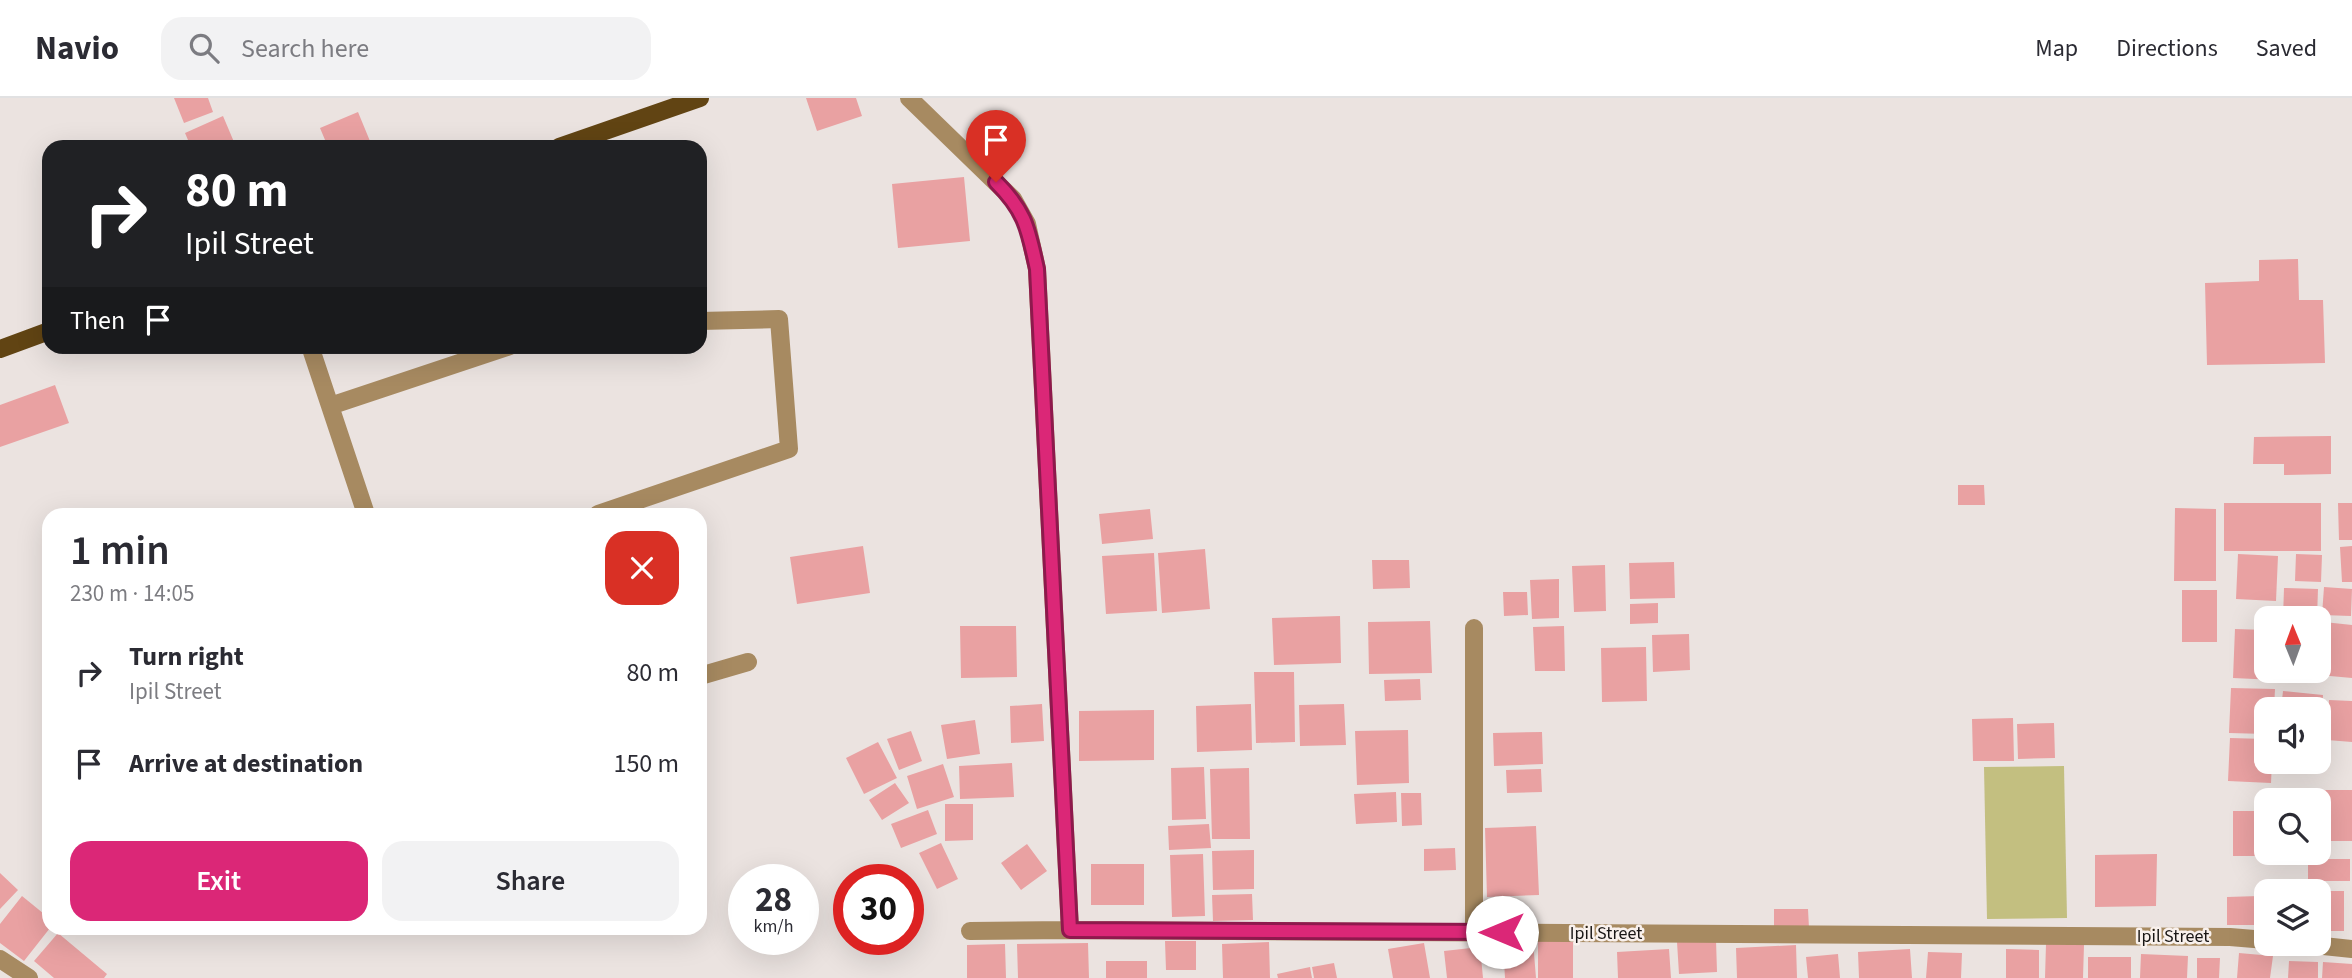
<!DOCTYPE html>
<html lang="en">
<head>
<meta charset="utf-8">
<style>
  :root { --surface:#fff; --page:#f2f2f3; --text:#2b2b33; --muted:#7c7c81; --line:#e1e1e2; --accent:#db2777 }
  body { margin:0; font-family:"Source Sans 3",sans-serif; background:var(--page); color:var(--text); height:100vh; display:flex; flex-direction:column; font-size:26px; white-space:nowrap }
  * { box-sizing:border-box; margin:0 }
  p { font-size:23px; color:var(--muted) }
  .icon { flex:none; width:38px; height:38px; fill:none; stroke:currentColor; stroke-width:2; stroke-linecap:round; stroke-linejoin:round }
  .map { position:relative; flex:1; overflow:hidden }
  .side { position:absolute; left:42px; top:410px; width:665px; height:427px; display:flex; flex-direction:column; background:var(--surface); border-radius:21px; box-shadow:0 7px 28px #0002 }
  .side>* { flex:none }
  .guide { position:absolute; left:42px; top:42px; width:665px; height:214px; border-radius:21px; box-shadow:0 7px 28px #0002; background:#202124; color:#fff; overflow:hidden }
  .needle { width:46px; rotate:359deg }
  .fabs { position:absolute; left:2254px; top:508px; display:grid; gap:14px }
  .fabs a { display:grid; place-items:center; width:77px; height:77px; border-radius:14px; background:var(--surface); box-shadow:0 7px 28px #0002; font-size:35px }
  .speed { position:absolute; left:728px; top:766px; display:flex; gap:14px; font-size:35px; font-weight:700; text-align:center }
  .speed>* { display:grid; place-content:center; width:91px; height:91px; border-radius:50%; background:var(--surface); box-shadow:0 7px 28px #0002; line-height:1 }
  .speed small { font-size:18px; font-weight:400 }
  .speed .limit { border:10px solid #d22; background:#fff; color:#111 }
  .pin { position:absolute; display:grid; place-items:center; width:60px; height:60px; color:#fff; margin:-72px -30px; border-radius:50% 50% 50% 0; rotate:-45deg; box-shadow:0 0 7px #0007 }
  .pin .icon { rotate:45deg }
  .me { position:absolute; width:77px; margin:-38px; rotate:270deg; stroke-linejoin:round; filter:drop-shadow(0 0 5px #0008) }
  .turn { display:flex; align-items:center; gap:24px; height:147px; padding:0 28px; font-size:32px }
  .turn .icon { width:91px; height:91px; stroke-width:2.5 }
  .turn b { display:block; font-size:49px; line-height:60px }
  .then { display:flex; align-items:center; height:66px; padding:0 28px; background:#0003; gap:14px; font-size:26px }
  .round { display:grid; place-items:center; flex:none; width:74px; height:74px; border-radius:21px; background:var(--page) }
  .head { display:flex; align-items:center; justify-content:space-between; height:119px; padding:0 28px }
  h1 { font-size:42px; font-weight:600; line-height:52px }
  .primary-button { display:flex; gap:14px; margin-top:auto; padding:14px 28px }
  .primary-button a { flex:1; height:80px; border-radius:21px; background:var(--accent); color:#fff; font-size:28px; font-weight:600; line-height:80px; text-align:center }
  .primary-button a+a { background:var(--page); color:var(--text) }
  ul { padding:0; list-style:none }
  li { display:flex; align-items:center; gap:21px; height:91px; padding:0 28px }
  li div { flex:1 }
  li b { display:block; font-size:26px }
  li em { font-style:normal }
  header { display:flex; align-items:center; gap:42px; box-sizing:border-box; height:98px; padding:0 35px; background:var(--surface); border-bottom:2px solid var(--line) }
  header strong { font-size:33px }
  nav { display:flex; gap:38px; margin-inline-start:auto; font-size:24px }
  .search { width:490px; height:63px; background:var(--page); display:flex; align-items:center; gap:18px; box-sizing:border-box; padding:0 24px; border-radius:21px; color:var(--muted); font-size:26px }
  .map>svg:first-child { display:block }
  .green { fill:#c3bf80 }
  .building { fill:#e9a1a2 }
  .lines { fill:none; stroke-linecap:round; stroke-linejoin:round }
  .minor { stroke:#a78a61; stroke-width:18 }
  .major { stroke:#614413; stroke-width:18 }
  .route-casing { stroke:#8e194d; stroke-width:18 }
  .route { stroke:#db2777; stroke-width:12 }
  .labels { text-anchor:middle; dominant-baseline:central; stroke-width:5; stroke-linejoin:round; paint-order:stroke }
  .street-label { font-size:18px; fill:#181514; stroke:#f9f1ed }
</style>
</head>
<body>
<header>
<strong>Navio</strong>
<div class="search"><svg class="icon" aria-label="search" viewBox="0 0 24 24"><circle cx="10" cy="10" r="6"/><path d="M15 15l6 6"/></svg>Search here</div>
<nav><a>Map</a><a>Directions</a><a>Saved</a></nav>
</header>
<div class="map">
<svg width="2352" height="880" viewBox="0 0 2352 880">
  <rect width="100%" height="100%" fill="#ebe3e0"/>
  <path class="green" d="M 2064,668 L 2067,820 L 1987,821 L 1984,669 Z"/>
  <path class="building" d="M 174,0 L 208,0 L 213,14 L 184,25 Z
    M 806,0 L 856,0 L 862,18 L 817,33 Z
    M 358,14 L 372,48 L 328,49 L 320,30 Z
    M 223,18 L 234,44 L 223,49 L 191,49 L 185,35 Z
    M 964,79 L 970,143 L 898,150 L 892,86 Z
    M 2298,161 L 2299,202 L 2323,202 L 2325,265 L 2207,267 L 2205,185 L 2259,183 L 2259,162 Z
    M 55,287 L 69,325 L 0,349 L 0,307 Z
    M 2331,338 L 2331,376 L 2284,377 L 2284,366 L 2253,366 L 2254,339 Z
    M 1958,387 L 1984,387 L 1985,407 L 1958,407 Z
    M 2224,405 L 2321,405 L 2321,453 L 2224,453 Z
    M 2338,405 L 2352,405 L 2352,442 L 2339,442 Z
    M 2175,410 L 2216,411 L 2216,483 L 2174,483 Z
    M 1150,411 L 1153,441 L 1102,446 L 1099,416 Z
    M 863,448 L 870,495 L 797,506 L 790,459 Z
    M 2352,448 L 2352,484 L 2342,484 L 2340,449 Z
    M 1205,451 L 1210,511 L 1162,515 L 1158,455 Z
    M 1154,455 L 1157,513 L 1106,516 L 1102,458 Z
    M 2238,456 L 2278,458 L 2276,503 L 2236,501 Z
    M 2296,456 L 2322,457 L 2321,484 L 2295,483 Z
    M 1372,462 L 1409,462 L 1410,490 L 1373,491 Z
    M 1674,464 L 1675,500 L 1630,501 L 1629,465 Z
    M 1605,467 L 1606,513 L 1574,514 L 1572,468 Z
    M 1559,481 L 1559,520 L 1532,521 L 1530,482 Z
    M 2324,489 L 2352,491 L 2351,518 L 2322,517 Z
    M 2284,490 L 2318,491 L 2317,520 L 2283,520 Z
    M 2182,492 L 2217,492 L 2217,544 L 2182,544 Z
    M 1503,494 L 1527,494 L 1528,517 L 1504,518 Z
    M 1658,505 L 1658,525 L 1630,526 L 1630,506 Z
    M 1340,518 L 1341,565 L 1274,567 L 1272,520 Z
    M 1430,523 L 1432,575 L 1369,576 L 1368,524 Z
    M 2324,524 L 2352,527 L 2352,580 L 2319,577 Z
    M 960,528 L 1016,528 L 1017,579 L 961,580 Z
    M 1564,528 L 1565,573 L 1535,573 L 1533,529 Z
    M 2235,531 L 2266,532 L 2266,572 L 2276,572 L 2276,582 L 2233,580 Z
    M 1689,536 L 1690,572 L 1653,574 L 1652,537 Z
    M 1646,549 L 1647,603 L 1602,604 L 1601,550 Z
    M 1254,574 L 1294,574 L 1295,644 L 1256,645 Z
    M 1420,581 L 1421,602 L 1385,603 L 1384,582 Z
    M 2231,590 L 2275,591 L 2274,611 L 2266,611 L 2266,636 L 2229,635 Z
    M 2283,593 L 2323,597 L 2321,623 L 2319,623 L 2319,611 L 2281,611 Z
    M 2329,602 L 2352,603 L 2352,644 L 2327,642 Z
    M 1042,606 L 1044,643 L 1011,645 L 1010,608 Z
    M 1251,606 L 1252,652 L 1197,654 L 1196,608 Z
    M 1344,606 L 1346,647 L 1300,648 L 1299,607 Z
    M 1154,612 L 1154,662 L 1079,663 L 1079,613 Z
    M 2013,620 L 2014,663 L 1973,663 L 1972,621 Z
    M 975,622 L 980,656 L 947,661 L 941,627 Z
    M 2054,625 L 2055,660 L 2018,661 L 2017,626 Z
    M 1408,632 L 1409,685 L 1357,687 L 1355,633 Z
    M 911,633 L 922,663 L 899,672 L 887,641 Z
    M 1542,634 L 1543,666 L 1494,668 L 1493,635 Z
    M 2230,640 L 2266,641 L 2266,663 L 2272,663 L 2271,685 L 2228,683 Z
    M 878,644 L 897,680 L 864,696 L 846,660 Z
    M 1012,665 L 1014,699 L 960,701 L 959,668 Z
    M 943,666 L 954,699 L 917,711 L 907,678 Z
    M 1204,669 L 1206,721 L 1172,722 L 1171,670 Z
    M 1249,670 L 1250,741 L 1212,741 L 1210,671 Z
    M 1541,671 L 1542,694 L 1507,695 L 1506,672 Z
    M 895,685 L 909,705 L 882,722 L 869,702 Z
    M 2309,692 L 2352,692 L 2352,743 L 2319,743 L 2319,702 L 2309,702 Z
    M 1396,694 L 1397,724 L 1356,726 L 1354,696 Z
    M 1401,695 L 1421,695 L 1422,727 L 1402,728 Z
    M 945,706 L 973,706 L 973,742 L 945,743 Z
    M 928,712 L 937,736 L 901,750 L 891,726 Z
    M 2233,713 L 2263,713 L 2264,758 L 2233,758 Z
    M 1209,726 L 1211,750 L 1169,752 L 1168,728 Z
    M 1536,728 L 1539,797 L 1487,799 L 1485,730 Z
    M 941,745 L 958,781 L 937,791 L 919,755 Z
    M 1027,746 L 1047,773 L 1021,792 L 1001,765 Z
    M 1455,750 L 1456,772 L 1424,773 L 1424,751 Z
    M 1254,752 L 1254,791 L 1213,792 L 1212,753 Z
    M 1203,756 L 1205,818 L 1172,819 L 1170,757 Z
    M 2157,756 L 2156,808 L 2095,809 L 2095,757 Z
    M 2308,761 L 2350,761 L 2350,783 L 2308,783 Z
    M 1091,766 L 1144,766 L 1144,807 L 1091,807 Z
    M 0,775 L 18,792 L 0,811 Z
    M 2319,793 L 2344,793 L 2344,833 L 2319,833 Z
    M 1252,796 L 1253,822 L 1213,823 L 1212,797 Z
    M 22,798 L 49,820 L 50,830 L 24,863 L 0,845 L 0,826 Z
    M 2259,798 L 2260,827 L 2227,827 L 2227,799 Z
    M 1774,811 L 1808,811 L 1809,830 L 1774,830 Z
    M 58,835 L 107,876 L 104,880 L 54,880 L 34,863 Z
    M 1716,842 L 1717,874 L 1679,876 L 1677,844 Z
    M 1165,843 L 1196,843 L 1196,872 L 1166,872 Z
    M 1533,843 L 1536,880 L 1505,880 L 1503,846 Z
    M 1538,843 L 1573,843 L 1573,880 L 1538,880 Z
    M 1269,844 L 1270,880 L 1223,880 L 1222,846 Z
    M 1088,845 L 1089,880 L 1018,880 L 1017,846 Z
    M 1424,845 L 1430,880 L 1393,880 L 1388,851 Z
    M 1005,846 L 1006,880 L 967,880 L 967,847 Z
    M 2046,846 L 2084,847 L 2083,880 L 2045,880 Z
    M 1796,847 L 1797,880 L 1737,880 L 1736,850 Z
    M 1480,849 L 1483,880 L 1447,880 L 1444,853 Z
    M 1669,851 L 1671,880 L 1618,880 L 1617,854 Z
    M 1910,851 L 1912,880 L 1859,880 L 1858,854 Z
    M 2006,851 L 2039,852 L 2039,880 L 2006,880 Z
    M 1928,854 L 1962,855 L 1961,880 L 1926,880 Z
    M 2239,855 L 2273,858 L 2270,880 L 2237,880 Z
    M 1838,856 L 1840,880 L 1808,880 L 1806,859 Z
    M 2141,856 L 2188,858 L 2187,880 L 2140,880 Z
    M 2088,859 L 2131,859 L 2131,880 L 2088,880 Z
    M 2197,860 L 2220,860 L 2219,880 L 2197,880 Z
    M 1106,863 L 1147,863 L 1147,880 L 1106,880 Z
    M 2289,863 L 2318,864 L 2318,880 L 2288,880 Z
    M 2323,864 L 2352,866 L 2352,880 L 2322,880 Z
    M 1334,865 L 1337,880 L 1314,880 L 1312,869 Z
    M 1310,869 L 1312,880 L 1278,880 L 1277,876 Z"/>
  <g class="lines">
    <path class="minor" d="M 909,0 L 1013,101 L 1027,126 L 1037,171 L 1070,832 L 2230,839 L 2266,842
      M 310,248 L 366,416
      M 330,308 L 510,248
      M 598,416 L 789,351 L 779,221 L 700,223
      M 1474,530 L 1474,834
      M 700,578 L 748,564
      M 970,833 L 1070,832
      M 2295,845 L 2352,851
      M 0,861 L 29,880"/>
    <path class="major" d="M 559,49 L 700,0
      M 0,251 L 49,233"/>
  </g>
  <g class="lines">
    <g class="route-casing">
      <path id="route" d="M 996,84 C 1026,114 1028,131 1037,171 L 1070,832 L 1502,834"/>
    </g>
    <use href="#route" class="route"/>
  </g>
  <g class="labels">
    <g class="street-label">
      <text x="1606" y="835">Ipil Street</text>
      <text x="2173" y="838">Ipil Street</text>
    </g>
  </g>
</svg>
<div class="fabs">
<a><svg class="needle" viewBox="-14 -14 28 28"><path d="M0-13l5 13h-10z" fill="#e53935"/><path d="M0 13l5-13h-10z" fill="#7c7c81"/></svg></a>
<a><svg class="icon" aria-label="sound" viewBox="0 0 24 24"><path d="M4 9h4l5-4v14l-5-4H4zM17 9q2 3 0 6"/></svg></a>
<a><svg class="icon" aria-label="search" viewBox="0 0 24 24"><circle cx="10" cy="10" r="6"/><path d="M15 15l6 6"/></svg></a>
<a><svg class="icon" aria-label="layers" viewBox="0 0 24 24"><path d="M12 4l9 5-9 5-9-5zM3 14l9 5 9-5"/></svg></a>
</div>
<div class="speed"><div>28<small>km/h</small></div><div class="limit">30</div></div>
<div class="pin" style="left:996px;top:84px;background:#d93025"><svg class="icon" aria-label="arrive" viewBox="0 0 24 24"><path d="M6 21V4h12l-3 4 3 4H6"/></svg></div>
<svg class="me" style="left:1502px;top:834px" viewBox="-20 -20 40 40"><circle r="19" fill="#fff"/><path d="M0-13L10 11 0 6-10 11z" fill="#db2777"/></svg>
<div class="guide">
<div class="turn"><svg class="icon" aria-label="right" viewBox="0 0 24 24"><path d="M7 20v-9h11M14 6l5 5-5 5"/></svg><div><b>80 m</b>Ipil Street</div></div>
<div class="then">Then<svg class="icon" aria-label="arrive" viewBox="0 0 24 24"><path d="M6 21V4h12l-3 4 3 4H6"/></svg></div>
</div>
<section class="side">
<div class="head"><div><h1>1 min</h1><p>230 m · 14:05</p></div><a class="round" style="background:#d93025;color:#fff"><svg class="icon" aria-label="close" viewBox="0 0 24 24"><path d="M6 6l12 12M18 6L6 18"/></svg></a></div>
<ul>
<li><svg class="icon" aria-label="right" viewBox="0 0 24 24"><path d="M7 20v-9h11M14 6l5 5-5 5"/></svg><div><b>Turn right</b><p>Ipil Street</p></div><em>80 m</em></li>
<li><svg class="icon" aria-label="arrive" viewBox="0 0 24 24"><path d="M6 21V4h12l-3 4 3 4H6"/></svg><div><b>Arrive at destination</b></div><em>150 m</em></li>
</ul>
<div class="primary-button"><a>Exit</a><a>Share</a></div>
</section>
</div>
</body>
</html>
